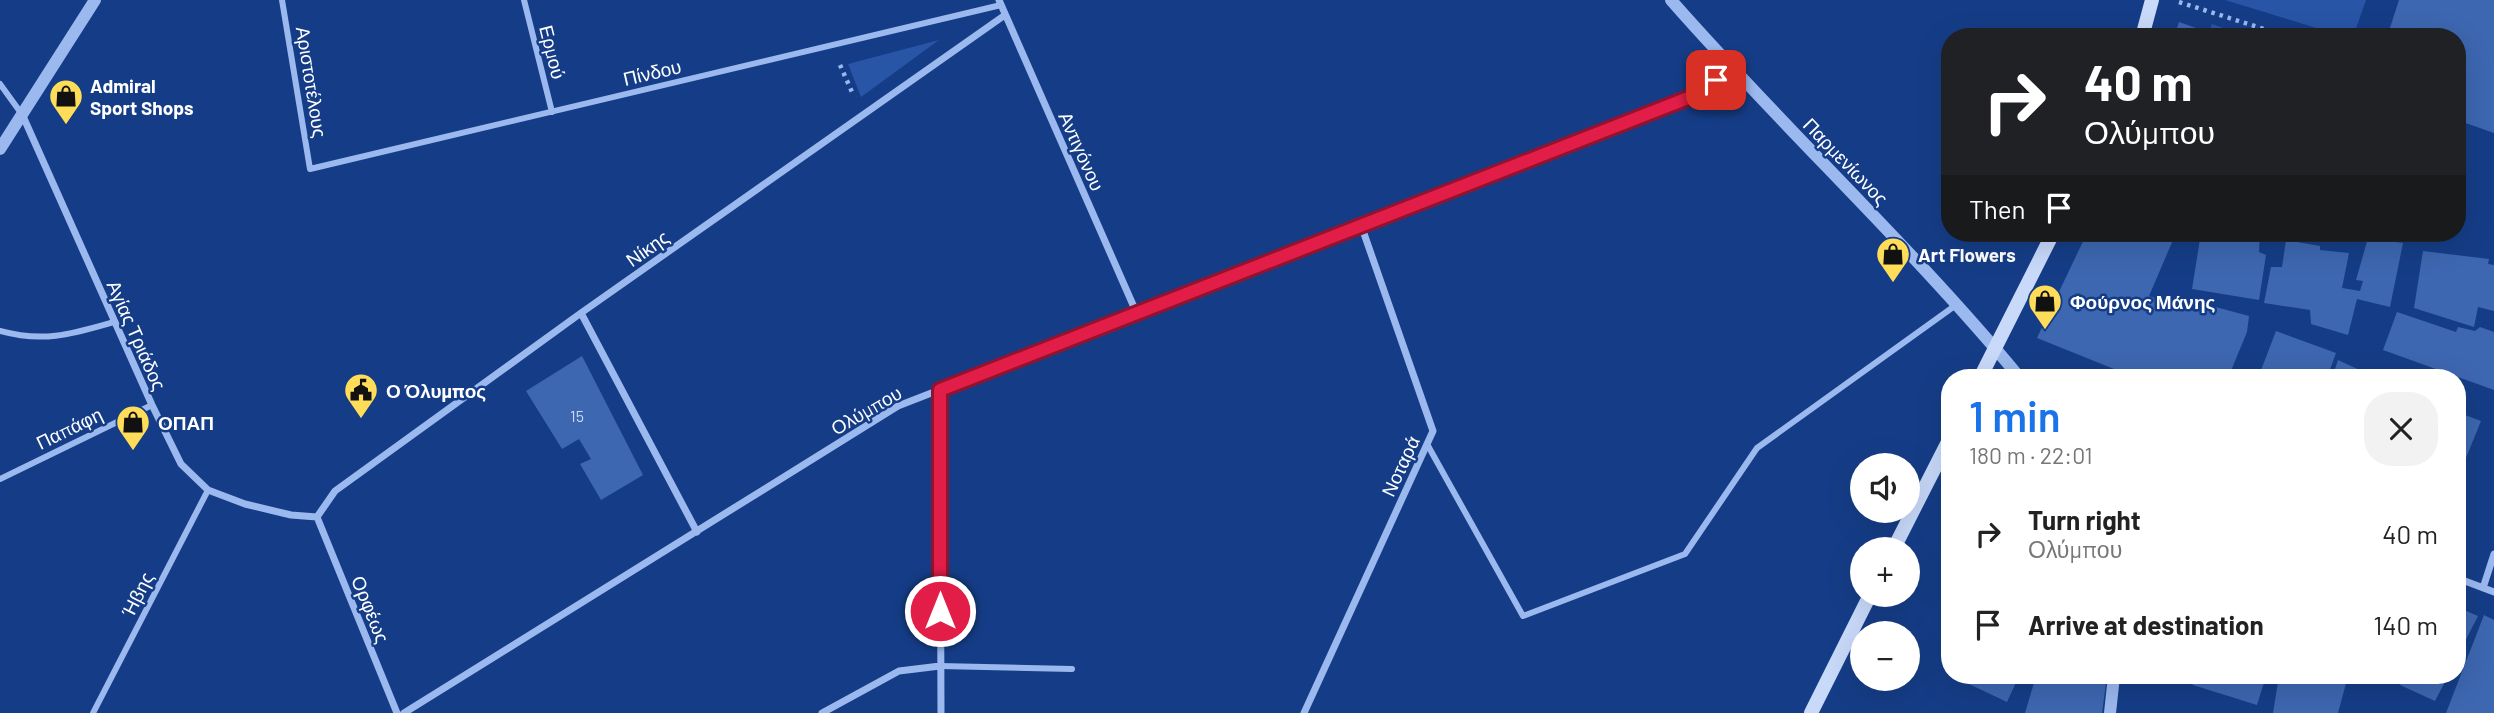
<!DOCTYPE html>
<html lang="en">
<head>
<meta charset="utf-8">
<style>
  :root { --surface:#fff; --page:#f2f2f2; --text:#222; --muted:#767676; --accent:#1a73e8 }
  body { margin:0; font-family:Barlow,sans-serif; background:var(--page); color:var(--text); height:100vh; display:flex; flex-direction:column; font-size:26px; white-space:nowrap }
  * { box-sizing:border-box; margin:0 }
  p { font-size:23px; color:var(--muted) }
  .icon { flex:none; width:38px; height:38px; fill:none; stroke:currentColor; stroke-width:2; stroke-linecap:round; stroke-linejoin:round }
  .map { position:relative; flex:1; overflow:hidden }
  .drawer { position:absolute; left:1941px; top:369px; width:525px; height:315px; display:flex; flex-direction:column; background:var(--surface); border-radius:28px; box-shadow:0 7px 28px #0002 }
  .drawer>* { flex:none }
  .top-card { position:absolute; left:1941px; top:28px; width:525px; height:214px; border-radius:28px; box-shadow:0 7px 28px #0002; background:#202124; color:#fff; overflow:hidden }
  .controls { position:absolute; left:1850px; top:453px; display:grid; gap:14px }
  .controls a { display:grid; place-items:center; width:70px; height:70px; border-radius:50%; background:var(--surface); box-shadow:0 7px 28px #0002; font-size:35px }
  .pin { position:absolute; display:grid; place-items:center; width:60px; height:60px; color:#fff; margin:-30px; border-radius:14px; box-shadow:0 4px 10px #0006 }
  .me { position:absolute; width:77px; margin:-38px; rotate:0deg; stroke-linejoin:round; filter:drop-shadow(0 0 5px #0008) }
  .turn { display:flex; align-items:center; gap:24px; height:147px; padding:0 28px; font-size:32px }
  .turn .icon { width:91px; height:91px; stroke-width:2.5 }
  .turn b { display:block; font-size:49px; line-height:60px }
  .then { display:flex; align-items:center; height:66px; padding:0 28px; background:#0003; gap:14px; font-size:26px }
  .round { display:grid; place-items:center; flex:none; width:74px; height:74px; border-radius:28px; background:var(--page) }
  .overview { display:flex; align-items:center; justify-content:space-between; height:119px; padding:0 28px }
  h1 { font-size:42px; font-weight:600; line-height:52px; color:var(--accent) }
  ul { padding:0; list-style:none }
  li { display:flex; align-items:center; gap:21px; height:91px; padding:0 28px }
  li div { flex:1 }
  li b { display:block; font-size:26px }
  li em { font-style:normal }
  .map>svg:first-child { display:block }
  .green { fill:#2855a6 }
  .building { fill:#3d67b1 }
  .lines { fill:none; stroke-linecap:round; stroke-linejoin:round }
  .path { stroke:#9bb9ee; stroke-width:4.5; stroke-dasharray:3.5 5; stroke-linecap:butt }
  .pedestrian { stroke:#9bb9ee; stroke-width:6 }
  .minor { stroke:#9bb9ee; stroke-width:7 }
  .tertiary { stroke:#9bb9ee; stroke-width:12 }
  .secondary { stroke:#c8d9fa; stroke-width:14 }
  .route-casing { stroke:#92132f; stroke-width:18 }
  .route { stroke:#e11d48; stroke-width:12 }
  .labels { text-anchor:middle; dominant-baseline:central; stroke-width:5; stroke-linejoin:round; paint-order:stroke }
  .number-label { font-size:16px; fill:#ced9ec }
  .street-label { font-size:19px; fill:#fff; stroke:#153d87 }
  .poi-label { font-size:19px; font-weight:bold; fill:#fff; stroke:#153d87; text-anchor:start }
</style>
</head>
<body>
<div class="map">
<svg width="2494" height="713" viewBox="0 0 2494 713">
  <rect width="100%" height="100%" fill="#153d87"/>
  <path class="green" d="M 2225,0 L 2366,0 L 2353,37 L 2346,37 Z
    M 2212,24 L 2249,37 L 2207,37 Z
    M 939,40 L 861,97 L 848,64 Z"/>
  <path class="building" d="M 2399,0 L 2494,0 L 2494,133 L 2457,120 L 2457,37 L 2387,37 Z
    M 2179,22 L 2196,28 L 2203,37 L 2174,37 Z
    M 2087,233 L 2176,233 L 2149,296 L 2196,312 L 2201,303 L 2249,316 L 2247,332 L 2228,378 L 2115,378 L 2119,371 L 2037,338 Z
    M 2201,233 L 2260,233 L 2259,252 L 2266,255 L 2259,300 L 2192,289 Z
    M 2368,238 L 2403,243 L 2390,307 L 2357,299 L 2348,335 L 2311,324 L 2310,310 L 2264,303 L 2271,267 L 2282,267 L 2286,240 L 2320,246 L 2320,250 L 2349,253 L 2342,288 L 2360,291 L 2363,281 L 2356,280 Z
    M 2423,251 L 2489,259 L 2488,264 L 2494,265 L 2494,311 L 2478,307 L 2474,327 L 2414,308 Z
    M 2397,312 L 2456,332 L 2458,327 L 2475,331 L 2480,327 L 2494,332 L 2494,390 L 2383,350 Z
    M 2276,331 L 2336,353 L 2327,378 L 2258,378 Z
    M 582,356 L 643,475 L 601,500 L 580,464 L 591,459 L 579,439 L 562,449 L 526,391 Z
    M 2338,360 L 2377,378 L 2332,378 Z
    M 2457,412 L 2481,421 L 2457,480 Z
    M 2457,607 L 2478,616 L 2457,657 Z
    M 2484,615 L 2494,620 L 2494,713 L 2446,713 Z
    M 1952,676 L 2019,676 L 2007,702 Z
    M 2036,676 L 2107,676 L 2102,713 L 2025,713 Z
    M 2185,676 L 2266,676 L 2257,705 L 2193,685 Z
    M 2279,676 L 2348,676 L 2338,713 L 2273,713 Z
    M 2405,676 L 2448,676 L 2435,701 L 2400,685 Z"/>
  <g class="lines">
    <path class="path" d="M 2179,2 L 2289,37
      M 840,65 L 852,92"/>
    <path class="pedestrian" d="M 282,0 L 310,169 L 1001,5
      M 524,0 L 552,112
      M 0,84 L 21,113
      M 0,331 C 44,343 72,334 114,322
      M 1427,444 L 1523,616 L 1685,554 L 1757,448 L 1956,305
      M 0,479 L 152,405
      M 940,666 L 1072,669
      M 93,713 L 208,490"/>
    <path class="minor" d="M 999,0 L 1137,314
      M 22,114 L 152,405 L 181,464 L 208,490 L 245,504 L 291,515 L 317,517
      M 581,313 L 697,532
      M 940,390 L 941,713
      M 317,517 L 335,491 L 581,313 L 1005,15
      M 317,517 L 397,713
      M 2457,578 L 2494,592
      M 2483,588 L 2494,554
      M 404,713 L 898,406 L 1701,93 L 1731,68
      M 822,713 L 899,671 L 940,666
      M 1304,713 L 1433,431 L 1361,225"/>
    <path class="tertiary" d="M 1671,0 C 1784,129 1911,246 2020,378
      M 0,149 L 95,0
      M 2110,713 L 2114,676"/>
    <path class="secondary" d="M 2142,37 L 2152,0
      M 1980,378 L 2053,233
      M 1893,550 L 1950,438
      M 1811,713 L 1870,595"/>
  </g>
  <g class="lines">
    <g class="route-casing">
      <path id="route" d="M 940,611 L 940,390 L 1701,93 L 1716,80"/>
    </g>
    <use href="#route" class="route"/>
  </g>
  <defs>
    <g id="shop-pin" transform="scale(1.75)"><path d="M0 17L-7.5 6A9.5 9.5 0 1 1 7.5 6Z" fill="#ffdd58" stroke="#153d87"/><path d="M-5-2.5h2.3a2.7 3.5 0 0 1 5.4 0H5L5.5 6h-11ZM-1.5-2.5h3a1.5 2.3 0 0 0-3 0Z" fill="#111"/></g>
    <g id="civic-pin" transform="scale(1.75)"><path d="M0 17L-7.5 6A9.5 9.5 0 1 1 7.5 6Z" fill="#ffdd58" stroke="#153d87"/><path d="M-.6-6.5H3V-4.5H.6V-3L4-1V1h2V6H-6V1h2V-1L-.6-3ZM-1.2 2.5V6h2.4V2.5Z" fill="#111"/></g>
  </defs>
  <g fill-rule="evenodd">
    <use href="#shop-pin" x="66" y="96"/>
    <use href="#shop-pin" x="1893" y="254"/>
    <use href="#shop-pin" x="2045" y="301"/>
    <use href="#civic-pin" x="361" y="390"/>
    <use href="#shop-pin" x="133" y="422"/>
  </g>
  <g class="labels">
    <g class="number-label">
      <text x="577" y="415">15</text>
    </g>
    <g class="street-label">
      <text transform="translate(553 52) rotate(76)">Ερμού</text>
      <text transform="translate(652 72) rotate(-13)">Πίνδου</text>
      <text transform="translate(312 82) rotate(81)">Αριστοτέλους</text>
      <text transform="translate(1082 151) rotate(66)">Αντιγόνου</text>
      <text transform="translate(1846 161) rotate(46)">Παρμενίωνος</text>
      <text transform="translate(647 248) rotate(-35)">Νίκης</text>
      <text transform="translate(137 335) rotate(66)">Αγίας Τριάδος</text>
      <text transform="translate(866 410) rotate(-30)">Ολύμπου</text>
      <text transform="translate(69 428) rotate(-26)">Παπάφη</text>
      <text transform="translate(1400 466) rotate(-65)">Νοταρά</text>
      <text transform="translate(137 594) rotate(-63)">Ήβης</text>
      <text transform="translate(371 609) rotate(68)">Ορφέως</text>
    </g>
    <g class="poi-label">
      <text x="90" y="85">Admiral<tspan x="90" dy="22">Sport Shops</tspan></text>
      <text x="1918" y="254">Art Flowers</text>
      <text x="2070" y="301">Φούρνος Μάνης</text>
      <text x="386" y="390">Ο Όλυμπος</text>
      <text x="158" y="422">ΟΠΑΠ</text>
    </g>
  </g>
</svg>
<div class="controls">
<a><svg class="icon" aria-label="sound" viewBox="0 0 24 24"><path d="M4 9h4l5-4v14l-5-4H4zM17 9q2 3 0 6"/></svg></a>
<a>+</a>
<a>−</a>
</div>
<div class="pin" style="left:1716px;top:80px;background:#d93025"><svg class="icon" aria-label="arrive" viewBox="0 0 24 24"><path d="M6 21V4h12l-3 4 3 4H6"/></svg></div>
<svg class="me" style="left:940px;top:611px" viewBox="-20 -20 40 40"><circle r="17" fill="#e11d48" stroke="#fff" stroke-width="3"/><path d="M0-11L8 9 0 5-8 9z" fill="#fff"/></svg>
<div class="top-card">
<div class="turn"><svg class="icon" aria-label="right" viewBox="0 0 24 24"><path d="M7 20v-9h11M14 6l5 5-5 5"/></svg><div><b>40 m</b>Ολύμπου</div></div>
<div class="then">Then<svg class="icon" aria-label="arrive" viewBox="0 0 24 24"><path d="M6 21V4h12l-3 4 3 4H6"/></svg></div>
</div>
<section class="drawer">
<div class="overview"><div><h1>1 min</h1><p>180 m · 22:01</p></div><a class="round"><svg class="icon" aria-label="close" viewBox="0 0 24 24"><path d="M6 6l12 12M18 6L6 18"/></svg></a></div>
<ul>
<li><svg class="icon" aria-label="right" viewBox="0 0 24 24"><path d="M7 20v-9h11M14 6l5 5-5 5"/></svg><div><b>Turn right</b><p>Ολύμπου</p></div><em>40 m</em></li>
<li><svg class="icon" aria-label="arrive" viewBox="0 0 24 24"><path d="M6 21V4h12l-3 4 3 4H6"/></svg><div><b>Arrive at destination</b></div><em>140 m</em></li>
</ul>
</section>
</div>
</body>
</html>
